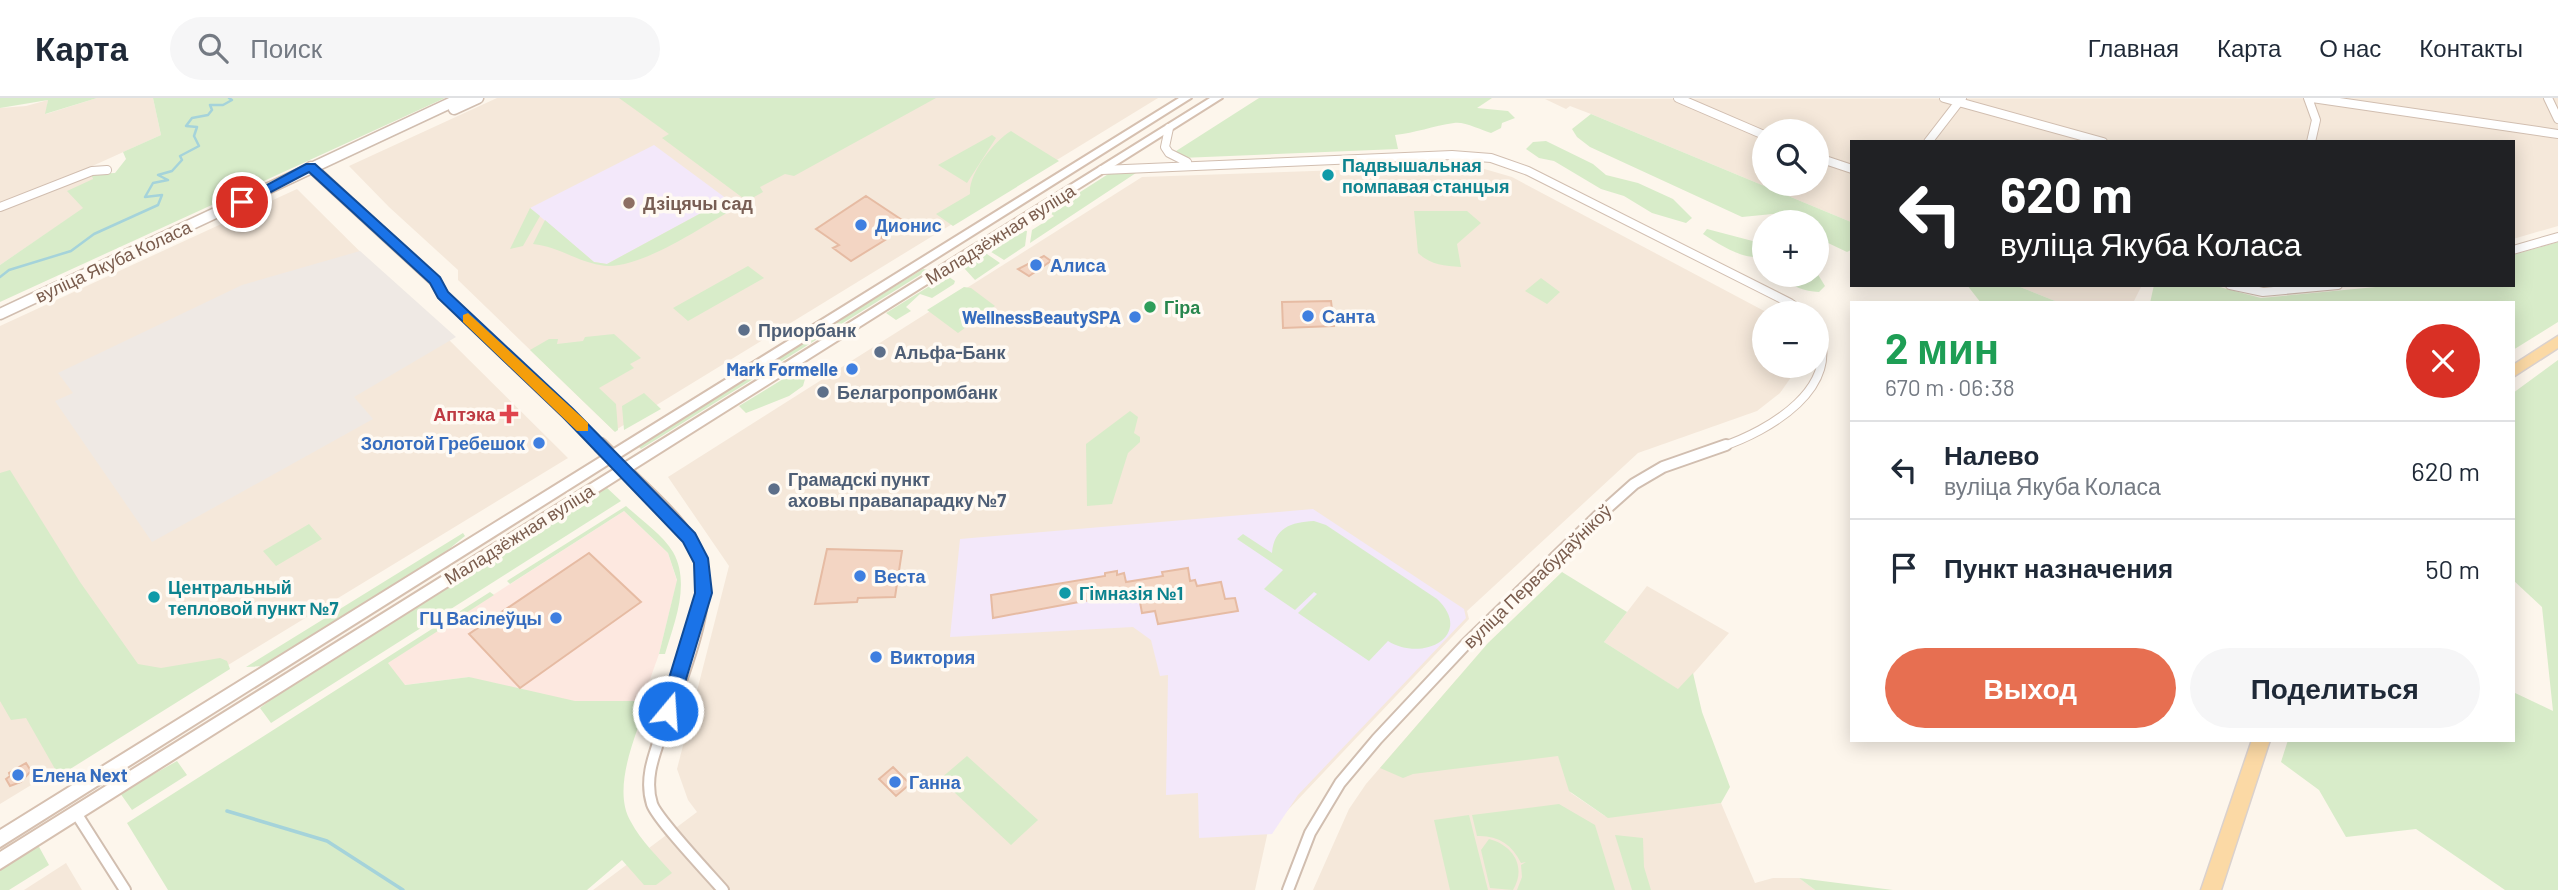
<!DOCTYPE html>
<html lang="ru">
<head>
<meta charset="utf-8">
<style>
  :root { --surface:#fff; --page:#f6f6f7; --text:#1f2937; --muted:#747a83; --line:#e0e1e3; --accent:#e76f51 }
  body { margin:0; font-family:Barlow,sans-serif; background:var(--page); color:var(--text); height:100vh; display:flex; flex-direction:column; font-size:26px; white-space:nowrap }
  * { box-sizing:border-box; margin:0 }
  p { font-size:23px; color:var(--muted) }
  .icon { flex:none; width:38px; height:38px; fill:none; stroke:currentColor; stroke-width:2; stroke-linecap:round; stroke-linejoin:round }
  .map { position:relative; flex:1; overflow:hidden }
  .panel { position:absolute; left:1850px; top:203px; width:665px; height:441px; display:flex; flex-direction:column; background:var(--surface); border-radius:0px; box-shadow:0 4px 18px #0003 }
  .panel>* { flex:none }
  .hud { position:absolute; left:1850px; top:42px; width:665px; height:147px; border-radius:0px; box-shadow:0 4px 18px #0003; background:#202124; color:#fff; overflow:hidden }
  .controls { position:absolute; left:1752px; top:21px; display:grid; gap:14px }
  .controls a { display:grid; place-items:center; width:77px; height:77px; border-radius:50%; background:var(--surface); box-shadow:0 4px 18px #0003; font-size:35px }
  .pin { position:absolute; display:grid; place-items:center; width:60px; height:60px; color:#fff; margin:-30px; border:4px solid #fff; border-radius:50%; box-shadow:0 2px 7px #0007 }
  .me { position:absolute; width:77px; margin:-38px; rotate:18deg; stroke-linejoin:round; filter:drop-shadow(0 0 5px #0008) }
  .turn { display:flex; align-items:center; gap:24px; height:147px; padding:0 35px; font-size:32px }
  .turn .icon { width:91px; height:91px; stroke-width:2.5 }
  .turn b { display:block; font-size:49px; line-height:60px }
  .round { display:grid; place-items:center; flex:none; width:74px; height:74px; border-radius:37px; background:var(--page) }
  .summary { display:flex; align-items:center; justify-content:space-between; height:119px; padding:0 35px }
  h1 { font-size:42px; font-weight:700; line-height:52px; color:#1e9e55 }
  .action { display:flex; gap:14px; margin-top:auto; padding:14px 35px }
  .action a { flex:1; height:80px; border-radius:42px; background:var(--accent); color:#fff; font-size:28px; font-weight:700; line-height:80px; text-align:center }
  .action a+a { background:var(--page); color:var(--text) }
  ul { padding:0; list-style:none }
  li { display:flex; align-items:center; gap:21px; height:98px; padding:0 35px; border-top:2px solid var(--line) }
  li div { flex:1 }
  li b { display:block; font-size:26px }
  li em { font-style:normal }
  header { display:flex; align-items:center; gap:42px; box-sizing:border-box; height:98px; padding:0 35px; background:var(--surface); border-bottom:2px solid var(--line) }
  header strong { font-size:33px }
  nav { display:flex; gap:38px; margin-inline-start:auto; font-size:24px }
  .search { width:490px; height:63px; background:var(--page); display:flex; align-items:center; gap:18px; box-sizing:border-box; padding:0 24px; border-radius:38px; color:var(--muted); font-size:26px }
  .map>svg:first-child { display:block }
  .residential { fill:#f5e8da; fill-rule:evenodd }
  .commercial { fill:#fde8e0 }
  .industrial { fill:#efe9e4 }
  .education { fill:#f3e8fa }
  .green { fill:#d8ecc9 }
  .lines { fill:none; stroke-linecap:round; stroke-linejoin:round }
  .stream-far1 { stroke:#a5d3da; stroke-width:2.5 }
  .stream { stroke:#a5d3da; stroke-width:3.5 }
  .building { fill:#f3d5c3; stroke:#e6bba3; stroke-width:2 }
  .minor-far1-casing { stroke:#d1beb0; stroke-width:10 }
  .minor-casing { stroke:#d1beb0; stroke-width:14 }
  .tertiary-far1-casing { stroke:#d1beb0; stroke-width:13 }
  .tertiary-casing { stroke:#d1beb0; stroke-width:17 }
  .secondary-casing { stroke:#d6c0b0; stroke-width:4 }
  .primary-casing { stroke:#dad1cd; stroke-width:3 }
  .minor-far1 { stroke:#fff; stroke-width:8 }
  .minor { stroke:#fff; stroke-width:10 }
  .tertiary-far1 { stroke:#fff; stroke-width:10 }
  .tertiary { stroke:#fff; stroke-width:13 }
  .secondary { fill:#fff; fill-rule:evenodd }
  .primary { fill:#fbd9a5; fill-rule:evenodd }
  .route { fill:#1a73e8; stroke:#114b97; stroke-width:2 }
  .slow { fill:#f59e0b }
  .culture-dot { fill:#0f9aa8; stroke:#fffaf3; stroke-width:2.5 }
  .education-dot { fill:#8d6e63; stroke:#fffaf3; stroke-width:2.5 }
  .shop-dot { fill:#3f7fe0; stroke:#fffaf3; stroke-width:2.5 }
  .leisure-dot { fill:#2e9e5b; stroke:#fffaf3; stroke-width:2.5 }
  .service-dot { fill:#5c6f8a; stroke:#fffaf3; stroke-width:2.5 }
  .health-dot { fill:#e0444e; stroke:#fffaf3; stroke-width:2.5 }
  .labels { text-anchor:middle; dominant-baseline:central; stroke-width:7; stroke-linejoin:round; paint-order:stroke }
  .culture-label { font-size:18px; font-weight:bold; fill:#0d838f; stroke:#fffaf3; text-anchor:start }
  .education-label { font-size:18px; font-weight:bold; fill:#785e54; stroke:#fffaf3; text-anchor:start }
  .shop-label { font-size:18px; font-weight:bold; fill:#366cbe; stroke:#fffaf3; text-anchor:start }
  .street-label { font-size:18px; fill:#7a5c4d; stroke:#fffaf3 }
  .leisure-label { font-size:18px; font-weight:bold; fill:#27864d; stroke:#fffaf3; text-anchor:start }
  .service-label { font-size:18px; font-weight:bold; fill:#4e5e75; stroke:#fffaf3; text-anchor:start }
  .health-label { font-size:18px; font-weight:bold; fill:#be3a42; stroke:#fffaf3; text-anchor:end }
</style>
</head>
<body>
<header>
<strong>Карта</strong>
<div class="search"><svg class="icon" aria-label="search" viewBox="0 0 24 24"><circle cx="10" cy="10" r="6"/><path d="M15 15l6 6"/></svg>Поиск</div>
<nav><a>Главная</a><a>Карта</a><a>О нас</a><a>Контакты</a></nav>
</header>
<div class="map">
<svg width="2558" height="792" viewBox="0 0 2558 792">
  <rect width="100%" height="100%" fill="#fdf6ec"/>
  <path class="residential" d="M 97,0 L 153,0 L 161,37 L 88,70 L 93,80 L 84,110 L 0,167 L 0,10 L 26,8 L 48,2 L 46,16 Z
    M 497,0 L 1158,0 L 614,333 L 458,182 L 458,172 L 389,109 L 349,68 Z
    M 2558,0 L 2558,128 L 2513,141 L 2513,44 L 1852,44 L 1851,124 L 1591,16 L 1570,8 L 1566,11 L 1545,1 ZM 1764,33 L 1816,33 L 1816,86 L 1764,86 Z
    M 1456,68 L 1481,70 L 1512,79 L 1768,215 L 1764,215 L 1764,268 L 1799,268 L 1780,295 L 1757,313 L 1638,355 L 1467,513 L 1469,521 L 1268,733 L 1255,792 L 593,792 L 697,714 L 688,702 L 677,671 L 729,468 L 668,379 L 1142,79 Z
    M 297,91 L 568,360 L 0,706 L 0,228 Z
    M 2015,187 L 2142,187 L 2133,205 L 2060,205 Z
    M 1647,488 L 1729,535 L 1679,592 L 1604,544 Z
    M 1457,581 L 1558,657 L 1571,695 L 1605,718 L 1721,705 L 1755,785 L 1773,780 L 1799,780 L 1815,792 L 1313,792 L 1349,711 L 1366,686 Z
    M 66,765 L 82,792 L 24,792 Z"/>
  <path class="commercial" d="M 624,413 L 668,455 L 677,483 L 659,556 L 627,646 L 469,579 L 404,587 L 387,565 Z"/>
  <path class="industrial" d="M 360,153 L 456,239 L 354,299 L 373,321 L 152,444 L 55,303 L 73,295 L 58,275 L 242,187 Z"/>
  <path class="education" d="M 654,47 L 727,101 L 607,166 L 594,164 L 530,110 Z
    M 1313,411 L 1464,511 L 1466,520 L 1298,697 L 1272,736 L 1199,740 L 1198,695 L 1166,697 L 1168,577 L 1160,578 L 1151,542 L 1133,529 L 950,539 L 960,441 Z"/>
  <path class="green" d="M 0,0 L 97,0 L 45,16 L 48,2 L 0,10 Z
    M 153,0 L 445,0 L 0,204 L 0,167 L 83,110 L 67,93 L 93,81 L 91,76 L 115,75 L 126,61 L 123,54 L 161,37 Z
    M 619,0 L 936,0 L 794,78 L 785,76 L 760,89 L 763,94 L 747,103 L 662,40 L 669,36 Z
    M 1259,0 L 1492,0 L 1477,10 L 1508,13 L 1515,20 L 1502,25 L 1501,30 L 1491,35 C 1481,32 1464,23 1454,25 C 1433,28 1415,35 1395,37 L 1398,51 L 1181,60 L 1173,55 Z
    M 1591,16 L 1851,124 L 1851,152 L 1847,154 L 1826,144 L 1822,130 L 1817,129 L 1816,124 L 1793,124 L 1782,115 L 1742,119 L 1590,49 L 1577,39 L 1572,31 Z
    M 1011,33 L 1059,63 L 953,128 L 936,116 L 970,96 C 968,76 994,43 1011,33 Z
    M 992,37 L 996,40 L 967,85 L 938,67 Z
    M 1546,43 L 1593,66 L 1606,77 L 1638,85 L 1673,101 L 1692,120 L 1686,125 L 1652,115 L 1624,98 L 1601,91 L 1554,63 L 1539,60 L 1526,51 L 1533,44 Z
    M 1142,71 L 1030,145 L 1032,132 L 1054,118 L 1049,114 L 1113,73 Z
    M 727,101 L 737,109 C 704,127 637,175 600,167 C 576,163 557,148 533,146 L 545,122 L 594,164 L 607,166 Z
    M 530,110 L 540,118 L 523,148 L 510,151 Z
    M 1414,113 L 1467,113 L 1481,125 L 1457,146 L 1461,169 C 1444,168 1431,167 1418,155 Z
    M 1707,131 L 1764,146 L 1764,158 C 1743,163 1721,147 1703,136 Z
    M 1020,132 L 1027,133 L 1025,148 L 1004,162 L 988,152 Z
    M 2558,144 L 2558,224 L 2513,252 L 2513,205 L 2150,205 L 2154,187 L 2212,187 L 2261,200 L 2397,187 L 2513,187 L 2513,157 Z
    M 984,154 L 1000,165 L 975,182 L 964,170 L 967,164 Z
    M 748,168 L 764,180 L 688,223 L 673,210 Z
    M 923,171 L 928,172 L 641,351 L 637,347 Z
    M 1817,175 L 1825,188 L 1819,194 C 1804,193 1792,190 1784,177 Z
    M 949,179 L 955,183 L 954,186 L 932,200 L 920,196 L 906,209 L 911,213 L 896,222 L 886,215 L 941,181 Z
    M 1541,180 L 1560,194 L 1547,206 L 1525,193 Z
    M 1967,187 L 2015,187 L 2060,205 L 1981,205 Z
    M 964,189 L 971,190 L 995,208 L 958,235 L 927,212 Z
    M 614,236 L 641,260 L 630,266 L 634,270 L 599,290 L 616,306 L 618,332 L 615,334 L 530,252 L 549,241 L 558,241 L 557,246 L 583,243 L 585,239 Z
    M 2558,262 L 2558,792 L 2505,792 L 2416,731 L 2346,739 L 2319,692 L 2281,664 L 2288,642 L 2513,642 L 2513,594 L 2553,613 L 2542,509 L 2513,482 L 2513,295 Z
    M 796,273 L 807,274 L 803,288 L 789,298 L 746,315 L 739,308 Z
    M 644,295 L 661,311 L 624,332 L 622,308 Z
    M 1130,313 L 1138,319 L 1134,335 L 1140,339 L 1140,344 L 1128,355 L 1112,406 L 1087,408 L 1086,346 Z
    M 10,372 L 80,484 L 138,566 L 161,570 L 220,560 L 227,563 L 230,571 L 59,678 L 26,620 L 11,622 L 0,603 L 0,375 Z
    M 606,389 L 621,403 L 271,625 L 260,610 L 298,581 Z
    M 626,408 C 640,421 663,437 673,454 C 691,486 674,525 665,556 L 659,556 L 677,482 L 668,455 L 624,413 L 510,486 L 507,483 Z
    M 1314,423 L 1326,427 L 1437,501 C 1475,537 1423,565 1388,543 L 1369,563 L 1298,515 L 1317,496 L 1314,494 L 1295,512 L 1264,491 L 1283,472 L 1237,441 L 1243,436 L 1272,455 C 1274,430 1291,424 1314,423 Z
    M 309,426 L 322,441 L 276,468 L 263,453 Z
    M 463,435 L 465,438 L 438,460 L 265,568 L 246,569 Z
    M 1562,474 L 1627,514 L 1604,544 L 1678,591 L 1693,575 L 1702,614 L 1730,689 L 1721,705 L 1608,720 L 1569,693 L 1558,658 L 1413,676 L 1403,680 L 1380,670 L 1488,545 Z
    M 490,494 L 494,497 L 388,565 L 405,587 L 469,579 L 575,603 L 648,603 C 636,636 611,691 631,724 C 641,743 658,759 672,775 L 656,787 L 644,787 L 622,762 L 587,792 L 168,792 L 127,725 Z
    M 967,658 L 1038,722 L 1011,747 L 940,681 Z
    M 177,663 L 187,677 L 132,712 L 120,695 Z
    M 1559,706 L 1595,727 L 1615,792 L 1517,792 L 1522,779 L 1521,767 L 1526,764 L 1521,765 C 1512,746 1497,737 1477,738 L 1472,717 Z
    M 1469,717 L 1488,792 L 1450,792 L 1434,722 Z
    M 1615,737 L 1643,740 L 1644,769 L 1651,792 L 1632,792 Z
    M 1489,741 C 1513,747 1527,769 1513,792 L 1490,790 L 1481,752 Z
    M 38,747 L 49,767 L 9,792 L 0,792 L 0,771 Z
    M 1799,780 L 1893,792 L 1815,792 Z"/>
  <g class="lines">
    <path class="stream-far1" d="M 0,179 L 9,172 L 71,153 L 94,136 L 158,107 L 162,97 L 145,99 L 153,85 L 168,82 L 158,77 L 172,73 L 182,62 L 180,58 L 199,48 L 194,38 L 197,29 L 186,28 L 192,20 L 208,17 L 212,12 L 210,7 L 223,7 L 232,2 L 229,0"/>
    <path class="stream" d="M 227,713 L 327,743 L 403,792"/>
  </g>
  <path class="building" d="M 866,98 L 905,124 L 880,139 L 885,142 L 851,163 L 833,150 L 839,147 L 816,131 Z
    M 1044,158 L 1051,163 L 1029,178 L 1018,171 Z
    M 1331,203 L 1334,228 L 1283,230 L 1282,204 Z
    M 827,451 L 902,453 L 895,499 L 858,500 L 857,504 L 815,506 Z
    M 589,455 L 641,504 L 520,590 L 469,536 Z
    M 1188,470 L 1190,483 L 1195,482 L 1197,488 L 1221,484 L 1225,501 L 1235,500 L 1238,513 L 1158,526 L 1155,513 L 1142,515 L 1138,493 L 993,520 L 991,497 L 1105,478 L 1105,475 L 1117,473 L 1117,477 L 1124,475 L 1126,484 L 1163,478 L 1162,474 Z
    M 26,665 L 31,673 L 21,684 L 10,688 L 6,681 L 10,678 L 9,675 Z
    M 893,669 L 910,686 L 896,698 L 879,681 Z"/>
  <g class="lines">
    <g class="minor-far1-casing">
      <path id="minor-far1" d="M 1678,0 L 1764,37
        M 1944,0 L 2103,44
        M 2308,0 L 2316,22 L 2311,44
        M 2312,0 L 2558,36
        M 2548,0 L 2558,21
        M 1169,30 L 1165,49 L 1169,55 L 1187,64
        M 1928,44 L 1962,0
        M 1816,59 L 1852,71
        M 1102,72 L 1452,57 L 1491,60 L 1528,73 L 1790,205 L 1804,215
        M 0,109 L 92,73 L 107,72
        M 2513,152 L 2558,139
        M 2230,187 L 2263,194 L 2338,187
        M 1721,349 C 1769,333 1845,289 1816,229"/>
    </g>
    <g class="minor-casing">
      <path id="minor" d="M 624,370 C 649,396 681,421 697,454 C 719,498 678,589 662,634 C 654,657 644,681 652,706 C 657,721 709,776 723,792
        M 76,715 L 125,792
        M 1288,792 L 1310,735 L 1340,685 L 1377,641 L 1466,546 L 1597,419 L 1634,386 L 1663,369 L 1726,347"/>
    </g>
    <g class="tertiary-far1-casing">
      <path id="tertiary-far1" d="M 454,11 L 478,0
        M 311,69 L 435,183 L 443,197 L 602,349
        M 0,216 L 461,0"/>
    </g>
    <g class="tertiary-casing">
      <path id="tertiary" d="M 600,347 L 611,358"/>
    </g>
    <g class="secondary-casing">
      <path id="secondary" d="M 1179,0 L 1191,0 L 0,749 L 0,732 Z
        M 1210,0 L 1222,0 L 0,771 L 0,754 Z"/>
    </g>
    <g class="primary-casing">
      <path id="primary" d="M 2558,238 L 2558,250 L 2513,279 L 2513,267 Z
        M 2252,642 L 2270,642 L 2221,792 L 2201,792 Z"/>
    </g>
    <use href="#minor-far1" class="minor-far1"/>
    <use href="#minor" class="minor"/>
    <use href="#tertiary-far1" class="tertiary-far1"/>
    <use href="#tertiary" class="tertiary"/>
    <use href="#secondary" class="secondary"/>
    <use href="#primary" class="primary"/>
  </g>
  <path class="route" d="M 306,66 L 315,66 L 440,179 L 448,194 L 573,311 L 695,435 L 708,460 L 712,495 L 675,618 L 668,620 L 659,613 L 695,495 L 694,465 L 683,444 L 563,319 L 438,200 L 430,185 L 309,74 L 246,107 L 235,104 Z"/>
  <path class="slow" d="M 468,215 L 588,325 L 588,333 L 577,333 L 463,224 L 463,217 Z"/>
  <g class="culture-dot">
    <circle cx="1328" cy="77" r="7"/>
    <circle cx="1065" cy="495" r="7"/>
    <circle cx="154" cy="499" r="7"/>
  </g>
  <circle class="education-dot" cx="629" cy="105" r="7"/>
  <g class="shop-dot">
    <circle cx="861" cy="127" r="7"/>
    <circle cx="1036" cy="167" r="7"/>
    <circle cx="1308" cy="218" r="7"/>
    <circle cx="1135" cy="219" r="7"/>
    <circle cx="852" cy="271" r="7"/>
    <circle cx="539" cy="345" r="7"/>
    <circle cx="860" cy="478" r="7"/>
    <circle cx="556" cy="520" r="7"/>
    <circle cx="876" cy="559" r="7"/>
    <circle cx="18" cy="677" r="7"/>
    <circle cx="895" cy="684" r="7"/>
  </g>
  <circle class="leisure-dot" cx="1150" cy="209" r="7"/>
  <g class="service-dot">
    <circle cx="744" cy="232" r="7"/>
    <circle cx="880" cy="254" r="7"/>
    <circle cx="823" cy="294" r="7"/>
    <circle cx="774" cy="391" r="7"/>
  </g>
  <path class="health-dot" d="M505.5 305.5h7v7h7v7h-7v7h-7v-7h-7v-7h7z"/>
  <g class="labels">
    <g class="culture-label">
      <text x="1342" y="67">Падвышальная<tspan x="1342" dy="21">помпавая станцыя</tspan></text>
      <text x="168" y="489">Центральный<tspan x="168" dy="21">тепловой пункт №7</tspan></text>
      <text x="1079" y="495">Гімназія №1</text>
    </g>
    <g class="education-label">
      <text x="643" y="105">Дзіцячы сад</text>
    </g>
    <g class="shop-label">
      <text x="875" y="127">Дионис</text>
      <text x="1050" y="167">Алиса</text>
      <text x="1322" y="218">Санта</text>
      <text x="1121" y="219" text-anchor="end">WellnessBeautySPA</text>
      <text x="838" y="271" text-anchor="end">Mark Formelle</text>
      <text x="525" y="345" text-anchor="end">Золотой Гребешок</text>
      <text x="874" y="478">Веста</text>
      <text x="542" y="520" text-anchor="end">ГЦ Васілеўцы</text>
      <text x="890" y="559">Виктория</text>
      <text x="32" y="677">Елена Next</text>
      <text x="909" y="684">Ганна</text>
    </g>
    <g class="street-label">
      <text transform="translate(1000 136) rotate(-32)">Маладзёжная вуліца</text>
      <text transform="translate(113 163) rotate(-25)">вуліца Якуба Коласа</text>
      <text transform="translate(519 436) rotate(-32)">Маладзёжная вуліца</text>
      <text transform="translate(1537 478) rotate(-44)">вуліца Первабудаўнікоў</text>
    </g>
    <g class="leisure-label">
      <text x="1164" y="209">Гіра</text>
    </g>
    <g class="service-label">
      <text x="758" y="232">Приорбанк</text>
      <text x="894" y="254">Альфа-Банк</text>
      <text x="837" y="294">Белагропромбанк</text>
      <text x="788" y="381">Грамадскі пункт<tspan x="788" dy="21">аховы правапарадку №7</tspan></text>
    </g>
    <g class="health-label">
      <text x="495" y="316">Аптэка</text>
    </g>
  </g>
</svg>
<div class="controls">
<a><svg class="icon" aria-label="search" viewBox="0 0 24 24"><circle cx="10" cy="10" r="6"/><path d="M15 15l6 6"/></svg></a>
<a>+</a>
<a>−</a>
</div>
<div class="pin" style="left:242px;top:104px;background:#d93025"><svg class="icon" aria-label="arrive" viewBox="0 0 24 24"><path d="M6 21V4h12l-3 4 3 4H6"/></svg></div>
<svg class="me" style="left:668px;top:613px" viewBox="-20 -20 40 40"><circle r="17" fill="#1a73e8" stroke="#fff" stroke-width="3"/><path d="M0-11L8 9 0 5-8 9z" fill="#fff"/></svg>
<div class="hud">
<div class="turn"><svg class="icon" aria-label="left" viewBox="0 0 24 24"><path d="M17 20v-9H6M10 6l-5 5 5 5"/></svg><div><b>620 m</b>вуліца Якуба Коласа</div></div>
</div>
<section class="panel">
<div class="summary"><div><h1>2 мин</h1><p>670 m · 06:38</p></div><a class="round" style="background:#d93025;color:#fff"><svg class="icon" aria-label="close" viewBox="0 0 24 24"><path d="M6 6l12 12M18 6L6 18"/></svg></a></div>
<ul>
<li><svg class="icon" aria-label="left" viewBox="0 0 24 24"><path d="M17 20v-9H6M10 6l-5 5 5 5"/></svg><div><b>Налево</b><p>вуліца Якуба Коласа</p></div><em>620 m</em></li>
<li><svg class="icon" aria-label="arrive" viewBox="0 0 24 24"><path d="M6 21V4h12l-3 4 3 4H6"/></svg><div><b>Пункт назначения</b></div><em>50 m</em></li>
</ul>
<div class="action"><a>Выход</a><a>Поделиться</a></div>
</section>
</div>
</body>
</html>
